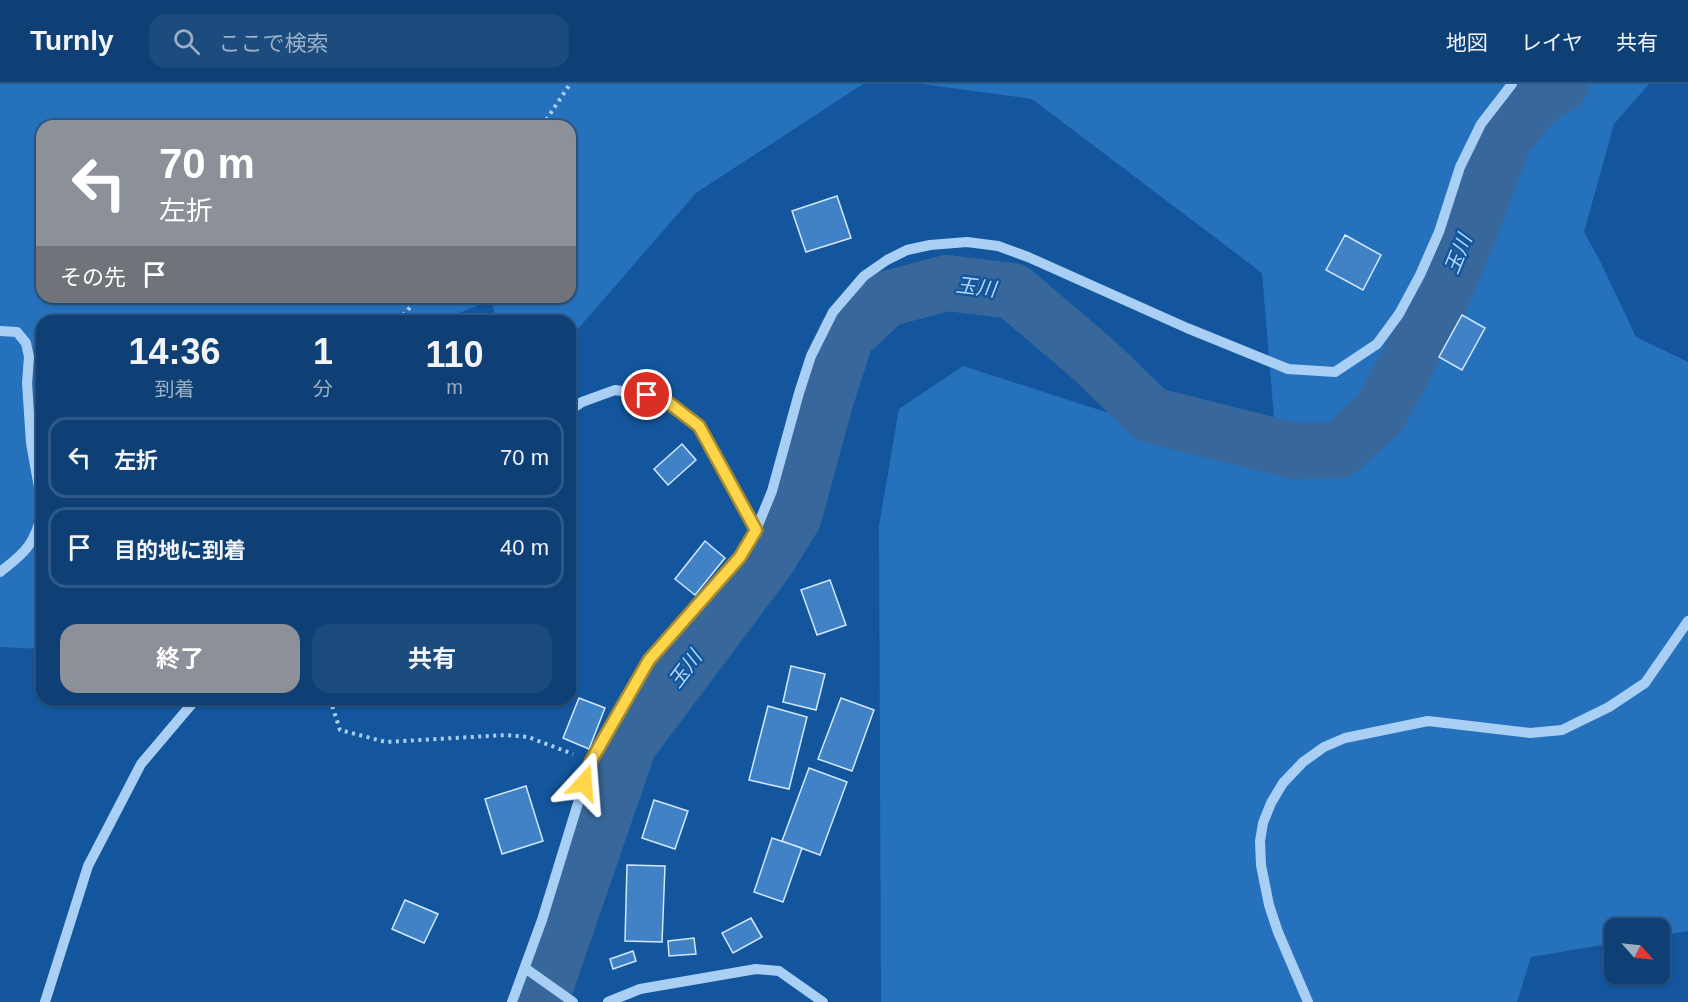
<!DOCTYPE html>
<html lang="ja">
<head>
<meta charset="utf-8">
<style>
  :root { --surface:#0e4076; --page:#1c4b7e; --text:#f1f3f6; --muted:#9bafc5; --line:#2e5988; --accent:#8c9099 }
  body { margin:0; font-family:Helvetica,"Noto Sans JP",sans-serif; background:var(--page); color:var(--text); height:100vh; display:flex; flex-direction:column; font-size:22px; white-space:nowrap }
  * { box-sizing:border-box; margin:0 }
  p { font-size:20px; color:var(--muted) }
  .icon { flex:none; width:33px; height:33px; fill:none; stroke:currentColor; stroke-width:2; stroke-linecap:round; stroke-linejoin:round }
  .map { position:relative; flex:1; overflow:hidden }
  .panel { position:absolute; left:36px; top:231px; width:540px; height:390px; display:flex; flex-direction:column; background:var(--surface); border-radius:18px; box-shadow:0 2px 4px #0004,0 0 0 2px var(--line) }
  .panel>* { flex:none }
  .banner { position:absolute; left:36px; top:36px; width:540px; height:183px; border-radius:18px; box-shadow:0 2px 4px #0004,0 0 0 2px var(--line); background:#8c9099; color:#fff; overflow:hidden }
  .needle { width:39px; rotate:117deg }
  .controls { position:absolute; left:1604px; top:834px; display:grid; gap:12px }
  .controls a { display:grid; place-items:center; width:66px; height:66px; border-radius:12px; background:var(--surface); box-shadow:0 2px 4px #0004,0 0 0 2px var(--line); font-size:30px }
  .pin { position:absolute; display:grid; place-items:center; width:51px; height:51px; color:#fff; margin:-26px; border:3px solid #fff; border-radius:50%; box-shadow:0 2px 6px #0007 }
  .me { position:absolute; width:66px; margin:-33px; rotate:19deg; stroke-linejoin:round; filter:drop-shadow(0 0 4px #0008) }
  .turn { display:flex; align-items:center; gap:21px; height:126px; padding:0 24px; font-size:27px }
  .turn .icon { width:78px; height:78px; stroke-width:2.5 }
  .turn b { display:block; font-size:42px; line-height:51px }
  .then { display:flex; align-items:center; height:57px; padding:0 24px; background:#0003; gap:12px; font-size:22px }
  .eta { display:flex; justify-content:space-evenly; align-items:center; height:102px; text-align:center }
  .eta b { font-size:36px; font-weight:700; line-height:42px }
  .action { display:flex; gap:12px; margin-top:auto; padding:12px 24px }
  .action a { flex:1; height:69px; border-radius:18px; background:var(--accent); color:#fff; font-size:24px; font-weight:700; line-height:69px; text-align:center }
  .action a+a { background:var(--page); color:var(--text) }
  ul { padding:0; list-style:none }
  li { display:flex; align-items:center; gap:18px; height:81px; margin:0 12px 9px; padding:0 12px; border:3px solid var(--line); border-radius:18px }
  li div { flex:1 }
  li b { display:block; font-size:22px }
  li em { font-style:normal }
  header { display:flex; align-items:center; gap:36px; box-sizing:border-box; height:84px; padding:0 30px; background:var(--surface); border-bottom:2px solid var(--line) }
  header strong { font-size:28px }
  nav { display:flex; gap:33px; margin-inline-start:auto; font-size:21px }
  .search { width:420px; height:54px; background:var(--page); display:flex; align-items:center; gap:15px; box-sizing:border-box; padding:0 21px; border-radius:18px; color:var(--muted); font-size:22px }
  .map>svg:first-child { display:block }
  .green { fill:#2671bb; fill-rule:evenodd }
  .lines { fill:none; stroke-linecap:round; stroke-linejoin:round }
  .river { stroke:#38689b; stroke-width:56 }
  .building { fill:#4082c5; stroke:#d2e8fd; stroke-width:1.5 }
  .path { stroke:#a9cff4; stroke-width:4; stroke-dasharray:3 4.5; stroke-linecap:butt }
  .minor { stroke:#a9cff4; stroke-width:10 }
  .route-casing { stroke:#a68a30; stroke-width:15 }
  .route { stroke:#ffd54a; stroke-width:10 }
  .labels { text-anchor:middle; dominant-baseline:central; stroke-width:5; stroke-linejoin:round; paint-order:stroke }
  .water-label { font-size:20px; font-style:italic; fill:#b6d8fa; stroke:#13569d }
</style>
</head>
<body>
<header>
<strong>Turnly</strong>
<div class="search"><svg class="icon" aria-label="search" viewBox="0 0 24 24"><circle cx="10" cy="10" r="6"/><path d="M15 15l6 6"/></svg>ここで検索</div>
<nav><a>地図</a><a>レイヤ</a><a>共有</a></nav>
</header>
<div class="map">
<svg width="1688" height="918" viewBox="0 0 1688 918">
  <rect width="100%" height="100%" fill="#13569d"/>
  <path class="green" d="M 0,0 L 863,0 L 696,109 L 570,254 L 570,237 L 496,237 L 492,216 L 439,237 L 42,237 L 42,565 L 0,563 ZM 42,42 L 570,42 L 570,213 L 42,213 Z
    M 922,0 L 1649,0 L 1614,40 L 1584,148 L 1600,177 L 1636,253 L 1688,278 L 1688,847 L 1659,852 L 1659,844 L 1614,844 L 1614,859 L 1531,873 L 1517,918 L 881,918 L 879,442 L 899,325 L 963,282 L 1189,355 L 1277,370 L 1262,189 L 1032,15 Z"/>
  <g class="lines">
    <path class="river" d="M 540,918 L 629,660 L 767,476 L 794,432 L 825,318 L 846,252 L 886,215 L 947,199 L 1013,207 L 1094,276 L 1151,331 L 1295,367 L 1339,366 L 1380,329 L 1436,226 L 1466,156 L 1505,53 L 1534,17 L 1561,0"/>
  </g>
  <path class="building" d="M 837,112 L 851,154 L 806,168 L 792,127 Z
    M 1345,151 L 1381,171 L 1363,206 L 1326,186 Z
    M 1462,231 L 1485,244 L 1462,286 L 1439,273 Z
    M 682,360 L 696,376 L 668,401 L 654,385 Z
    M 705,457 L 725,474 L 695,511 L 675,495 Z
    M 830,496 L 846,541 L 817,551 L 801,506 Z
    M 791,582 L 825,590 L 816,626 L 783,618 Z
    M 579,614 L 605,624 L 589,665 L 563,654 Z
    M 841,614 L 874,626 L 852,687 L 818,675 Z
    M 768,622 L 807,633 L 789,705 L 749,696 Z
    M 809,684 L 847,698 L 820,771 L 782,757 Z
    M 526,702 L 543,757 L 502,770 L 485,715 Z
    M 654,716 L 688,727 L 675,765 L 642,754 Z
    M 772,754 L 802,764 L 783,818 L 754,808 Z
    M 627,781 L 665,782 L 662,858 L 625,857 Z
    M 405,816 L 438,830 L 424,859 L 392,845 Z
    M 751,834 L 762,853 L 733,869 L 722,849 Z
    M 694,854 L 696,870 L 669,872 L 668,857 Z
    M 633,867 L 636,877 L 613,885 L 610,875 Z"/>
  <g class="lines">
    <path class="path" d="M 542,42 L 570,0
      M 398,237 L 419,213
      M 330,615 L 340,646 L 386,658 L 506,651 L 528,653 L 573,670"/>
    <path class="minor" d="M 0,247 L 17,248 L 26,259 L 29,273 L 27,299 L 31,359 L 42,421
      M 570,326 L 582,318 L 615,306 L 647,311 L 669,319 L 698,342 L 756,446
      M 0,488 C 25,469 36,459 42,427
      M 525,884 L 573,918
      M 45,918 L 88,782 L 141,680 L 196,615
      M 512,918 L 542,836 L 591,677 L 649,576 L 740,473 L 756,446 L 772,407 L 799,309 L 811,272 L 833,228 L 864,192 L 887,176 L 907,166 L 930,161 L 967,158 L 998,162 L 1028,173 L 1187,244 L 1288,285 L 1335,288 L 1377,260 L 1399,230 L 1420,191 L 1439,148 L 1460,83 L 1481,40 L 1512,0
      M 608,918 L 640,905 L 756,885 L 779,887 L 823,918
      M 1308,918 L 1278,848 L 1269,821 L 1261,781 L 1260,757 L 1263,739 L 1271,719 L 1283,699 L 1303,678 L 1324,663 L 1345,654 L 1428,637 L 1530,649 L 1562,646 L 1609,623 L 1645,599 L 1688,537"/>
  </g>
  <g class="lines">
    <g class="route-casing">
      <path id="route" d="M 584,699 L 591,677 L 649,576 L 740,473 L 756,446 L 699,342 L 669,319 L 647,311"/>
    </g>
    <use href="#route" class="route"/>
  </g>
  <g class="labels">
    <g class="water-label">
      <text transform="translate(1458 170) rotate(-68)">玉川</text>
      <text transform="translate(976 203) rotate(7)">玉川</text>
      <text transform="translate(685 585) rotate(-53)">玉川</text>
    </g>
  </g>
</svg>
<div class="controls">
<a><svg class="needle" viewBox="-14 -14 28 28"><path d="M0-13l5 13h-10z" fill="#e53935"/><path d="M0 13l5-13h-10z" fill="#9bafc5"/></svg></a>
</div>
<div class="pin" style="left:647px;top:311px;background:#d93025"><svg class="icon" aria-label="arrive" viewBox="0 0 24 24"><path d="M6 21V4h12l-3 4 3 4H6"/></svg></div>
<svg class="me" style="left:584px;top:699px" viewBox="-20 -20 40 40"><path d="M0-17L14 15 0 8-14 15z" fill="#ffd54a" stroke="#fff" stroke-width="4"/></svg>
<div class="banner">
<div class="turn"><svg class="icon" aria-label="left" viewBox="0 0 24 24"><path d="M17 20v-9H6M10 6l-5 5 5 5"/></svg><div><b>70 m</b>左折</div></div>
<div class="then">その先<svg class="icon" aria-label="arrive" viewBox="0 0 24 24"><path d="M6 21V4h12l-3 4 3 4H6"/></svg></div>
</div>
<section class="panel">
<div class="eta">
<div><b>14:36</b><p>到着</p></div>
<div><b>1</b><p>分</p></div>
<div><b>110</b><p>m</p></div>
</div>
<ul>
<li><svg class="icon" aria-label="left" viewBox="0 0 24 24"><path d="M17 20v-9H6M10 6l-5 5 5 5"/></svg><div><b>左折</b></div><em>70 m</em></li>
<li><svg class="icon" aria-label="arrive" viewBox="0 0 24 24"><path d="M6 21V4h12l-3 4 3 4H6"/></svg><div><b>目的地に到着</b></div><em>40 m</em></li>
</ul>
<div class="action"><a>終了</a><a>共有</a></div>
</section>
</div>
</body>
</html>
